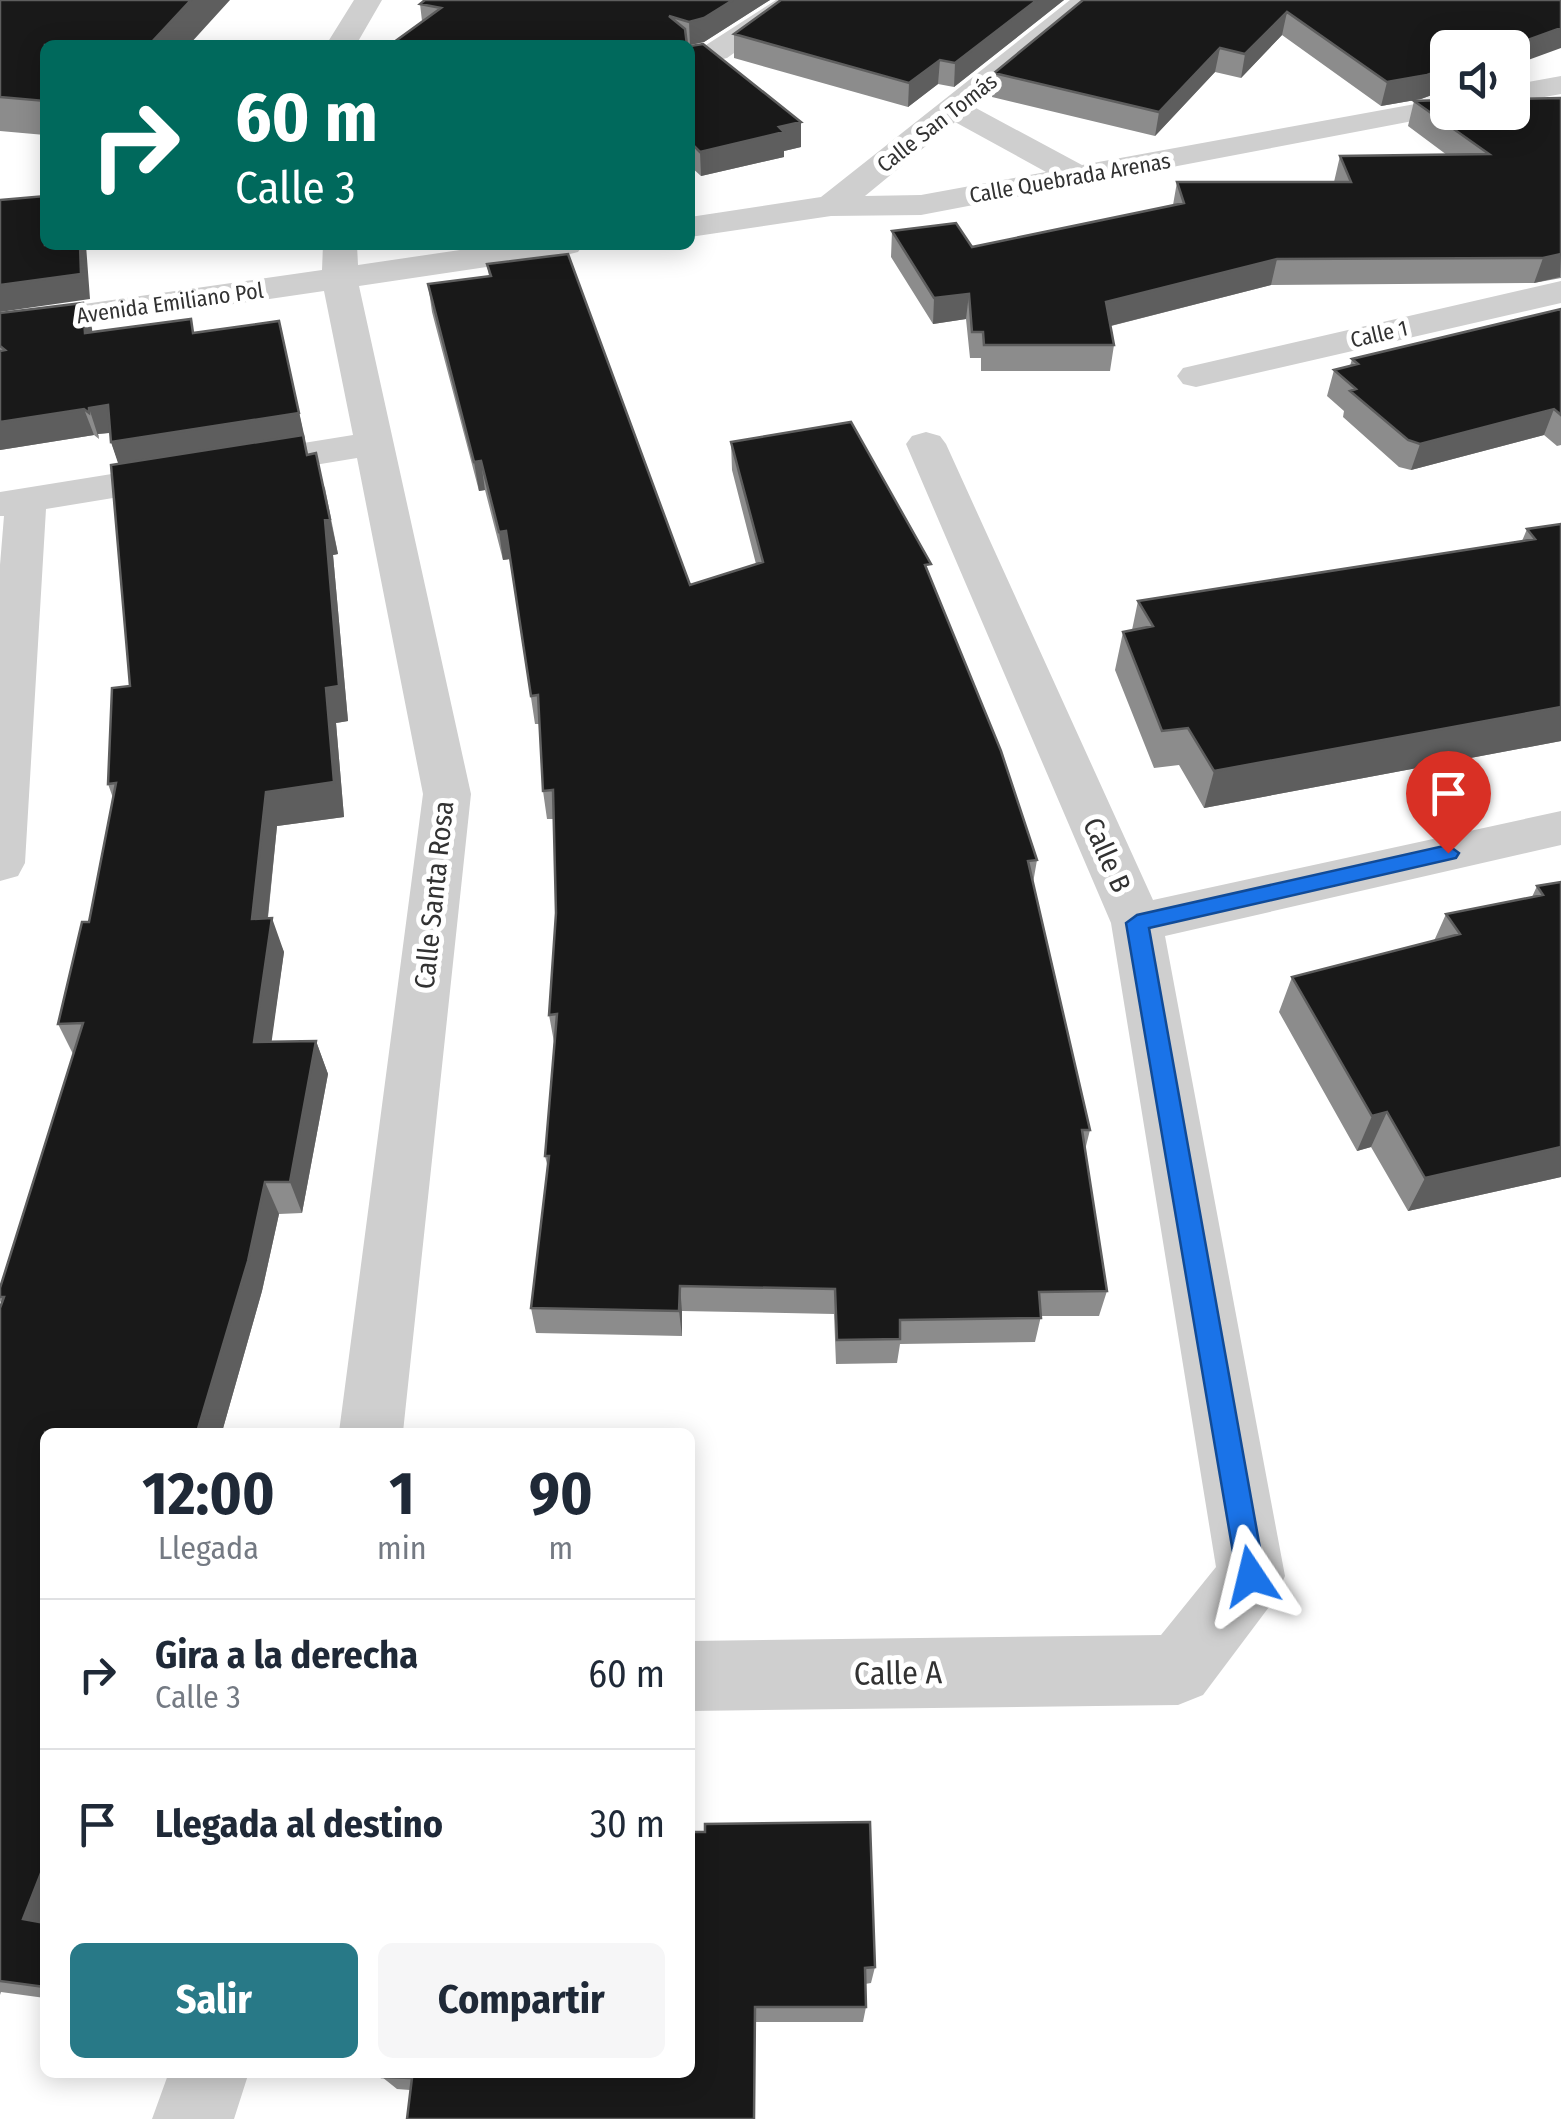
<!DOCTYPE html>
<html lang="es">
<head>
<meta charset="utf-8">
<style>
  :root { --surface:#fff; --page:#f6f6f7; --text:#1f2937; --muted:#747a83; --line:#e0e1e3; --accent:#287987 }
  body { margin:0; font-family:"Fira Sans Condensed",sans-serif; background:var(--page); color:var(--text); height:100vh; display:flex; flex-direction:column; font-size:38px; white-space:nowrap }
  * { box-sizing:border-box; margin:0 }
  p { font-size:32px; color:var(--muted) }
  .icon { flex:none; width:55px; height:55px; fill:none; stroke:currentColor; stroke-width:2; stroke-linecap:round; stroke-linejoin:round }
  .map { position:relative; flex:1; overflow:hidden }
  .side { position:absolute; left:40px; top:1428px; width:655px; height:650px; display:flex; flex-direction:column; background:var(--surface); border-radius:15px; box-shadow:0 5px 25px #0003 }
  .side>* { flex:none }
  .banner { position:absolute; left:40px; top:40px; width:655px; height:210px; border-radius:15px; box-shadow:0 5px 25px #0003; background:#00695c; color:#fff; overflow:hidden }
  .buttons { position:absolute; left:1430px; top:30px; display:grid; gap:20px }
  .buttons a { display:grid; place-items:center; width:100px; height:100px; border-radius:15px; background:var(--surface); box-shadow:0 5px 25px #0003; font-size:50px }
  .pin { position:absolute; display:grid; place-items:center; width:85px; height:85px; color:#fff; margin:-102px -42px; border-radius:50% 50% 50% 0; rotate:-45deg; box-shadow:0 0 10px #0007 }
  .pin .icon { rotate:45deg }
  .me { position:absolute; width:110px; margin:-55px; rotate:350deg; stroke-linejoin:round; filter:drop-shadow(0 0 8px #0008) }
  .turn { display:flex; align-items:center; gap:35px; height:210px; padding:0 30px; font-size:45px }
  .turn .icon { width:130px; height:130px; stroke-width:2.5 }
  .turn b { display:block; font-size:70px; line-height:85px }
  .eta { display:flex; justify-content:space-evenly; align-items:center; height:170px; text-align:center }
  .eta b { font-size:60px; font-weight:700; line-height:70px }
  .cta { display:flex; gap:20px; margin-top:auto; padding:20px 30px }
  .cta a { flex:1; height:115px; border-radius:15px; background:var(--accent); color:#fff; font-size:40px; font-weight:700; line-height:115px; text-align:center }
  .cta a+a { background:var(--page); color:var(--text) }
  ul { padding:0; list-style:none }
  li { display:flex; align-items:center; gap:30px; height:150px; padding:0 30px; border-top:2px solid var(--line) }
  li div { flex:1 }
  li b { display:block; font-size:38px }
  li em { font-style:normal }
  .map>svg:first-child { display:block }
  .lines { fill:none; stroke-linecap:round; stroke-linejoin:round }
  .minor { fill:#cfcfcf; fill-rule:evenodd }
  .wall { fill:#8c8c8c }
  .shaded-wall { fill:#5e5e5e }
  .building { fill:#191919; stroke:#5e5e5e; stroke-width:2.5 }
  .route { fill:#1a73e8; stroke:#114b97; stroke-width:2.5 }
  .labels { text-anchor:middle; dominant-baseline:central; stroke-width:10; stroke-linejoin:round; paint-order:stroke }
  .far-street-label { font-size:22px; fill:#323232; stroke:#fff }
  .street-label { font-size:28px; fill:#323232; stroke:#fff }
  .near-street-label { font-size:32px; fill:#323232; stroke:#fff }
</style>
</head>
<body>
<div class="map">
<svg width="1561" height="2119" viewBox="0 0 1561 2119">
  <rect width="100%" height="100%" fill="#fff"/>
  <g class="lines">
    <path class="minor" d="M 354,0 L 382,0 L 356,45 L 326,45 Z
      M 776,0 L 809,0 L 727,58 L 690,67 L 690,49 L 706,45 Z
      M 1070,0 L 1102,0 L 974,107 L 1082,165 L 1448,98 L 1448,112 L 1460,112 L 921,215 L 831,216 L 690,237 L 690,217 L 821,197 ZM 955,122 L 1046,172 L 921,195 L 865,196 Z
      M 1561,76 L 1561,94 L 1512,103 L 1512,85 Z
      M 323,245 L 357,245 L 358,265 L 494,245 L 583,245 L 578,252 L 566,255 L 359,286 L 471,794 L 403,1432 L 339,1432 L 423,794 L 357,458 L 46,509 L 25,863 L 18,876 L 0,881 L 0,565 L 4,516 L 0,516 L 0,492 L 353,435 L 324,291 L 0,338 L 0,316 L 322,270 Z
      M 1561,281 L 1561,303 L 1196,387 L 1183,384 L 1177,376 L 1183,368 L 1196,365 Z
      M 926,432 L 940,436 L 946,444 L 1153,900 L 1561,811 L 1561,845 L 1165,936 L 1285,1576 L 1275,1599 L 1203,1695 L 1178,1705 L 690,1711 L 690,1641 L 1161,1635 L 1216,1567 L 1111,923 L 906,444 L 912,436 Z
      M 169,2072 L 249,2072 L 234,2119 L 152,2119 Z"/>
  </g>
  <path class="wall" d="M 0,0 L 45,45 L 45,135 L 0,131 Z
    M 425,0 L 770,0 L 704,42 L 690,45 L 422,21 L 420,4 Z
    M 781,0 L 1064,0 L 954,87 L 938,84 L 908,107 L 734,58 L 734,34 Z
    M 1083,0 L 1561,0 L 1448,48 L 1448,89 L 1421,99 L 1381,106 L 1282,35 L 1241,78 L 1215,72 L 1155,136 L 992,97 L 994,73 Z
    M 690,46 L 801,122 L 801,147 L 784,151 L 784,157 L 701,176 L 690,166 Z
    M 1561,98 L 1561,278 L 1534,283 L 1271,285 L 1111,326 L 1114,345 L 1110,371 L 981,371 L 981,358 L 970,358 L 966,319 L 933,324 L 891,257 L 892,231 L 972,247 L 1173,205 L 1177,182 L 1334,182 L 1340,156 L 1447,155 L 1408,126 L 1414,101 Z
    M 487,264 L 690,585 L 756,564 L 732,470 L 731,442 L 930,578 L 1037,860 L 1033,883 L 1090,1130 L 1085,1150 L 1107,1291 L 1099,1316 L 1041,1316 L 1035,1342 L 900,1344 L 897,1363 L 836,1364 L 834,1314 L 682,1311 L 682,1336 L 536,1333 L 531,1308 L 548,1168 L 545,1156 L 554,1042 L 549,1015 L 556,913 L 554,819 L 547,819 L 543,791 L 539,724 L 535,724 L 510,559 L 503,560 L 485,490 L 479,491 L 432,312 L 428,284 L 489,276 Z
    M 83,303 L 92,332 L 195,333 L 285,347 L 308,455 L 325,488 L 338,554 L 333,555 L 348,721 L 336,723 L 344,817 L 277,826 L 268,918 L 284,952 L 271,1041 L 316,1041 L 328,1074 L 302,1213 L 279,1214 L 262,1291 L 222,1432 L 45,1432 L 45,1998 L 1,1992 L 0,1995 L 0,1308 L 2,1304 L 0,1301 L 0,1288 L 73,1054 L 58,1024 L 89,922 L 113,798 L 108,784 L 130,686 L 119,464 L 111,442 L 110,433 L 98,434 L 99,439 L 94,435 L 0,450 L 0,313 Z
    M 1561,309 L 1561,445 L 1557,446 L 1544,435 L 1411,470 L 1399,467 L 1343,417 L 1344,411 L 1327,396 L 1334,370 L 1350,366 L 1352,359 Z
    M 1561,524 L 1561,741 L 1204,808 L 1179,765 L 1154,768 L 1115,670 L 1123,632 L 1132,630 L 1138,601 L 1522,541 L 1527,529 Z
    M 1561,882 L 1561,1177 L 1408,1211 L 1371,1147 L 1357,1151 L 1279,1012 L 1292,977 L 1434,941 L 1446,914 L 1532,897 L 1537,886 Z
    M 690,1832 L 875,1967 L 871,1983 L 865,1984 L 866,2007 L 863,2022 L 756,2022 L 410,2090 L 397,2089 L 382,2077 Z"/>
  <path class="shaded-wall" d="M 191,0 L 230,0 L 189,45 L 149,45 Z
    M 733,0 L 770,0 L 704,42 L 690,45 L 689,22 Z
    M 1037,0 L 1064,0 L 954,87 L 955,63 Z
    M 1287,12 L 1282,35 L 1241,78 L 1245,54 Z
    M 1561,28 L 1561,48 L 1512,66 L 1512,48 L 1505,48 Z
    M 1220,48 L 1215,72 L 1155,136 L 1159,112 Z
    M 940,60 L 938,84 L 908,107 L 909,83 Z
    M 1448,68 L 1448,89 L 1421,99 L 1381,106 L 1387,82 Z
    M 801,122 L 801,147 L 784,151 L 784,157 L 701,176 L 700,152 L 779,127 Z
    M 80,245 L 86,245 L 90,299 L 0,312 L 0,285 Z
    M 1561,254 L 1560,277 L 1534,283 L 1543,258 Z
    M 1277,259 L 1271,285 L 1102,328 L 1106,302 Z
    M 969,294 L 966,319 L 933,324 L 934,298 Z
    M 83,303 L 92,328 L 94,359 L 85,333 Z
    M 285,347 L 305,439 L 120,469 L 111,442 Z
    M 108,405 L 117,432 L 98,434 L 99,439 L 89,408 Z
    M 84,409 L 94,435 L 0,450 L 0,422 Z
    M 1554,409 L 1544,435 L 1411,470 L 1420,444 Z
    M 316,453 L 338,554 L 333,555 L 348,721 L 336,723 L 344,817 L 277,826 L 264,953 L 252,919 L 266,792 L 326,688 Z
    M 481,461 L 485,490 L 479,491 L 474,462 Z
    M 506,531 L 510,559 L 503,560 L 499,532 Z
    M 1561,707 L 1561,741 L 1204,808 L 1214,771 Z
    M 272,918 L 284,952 L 267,1075 L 254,1042 Z
    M 316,1041 L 328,1074 L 302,1213 L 290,1182 Z
    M 1387,1112 L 1371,1147 L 1357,1151 L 1372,1116 Z
    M 1561,1147 L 1561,1177 L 1408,1211 L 1425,1178 Z
    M 265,1182 L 279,1214 L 262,1291 L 222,1432 L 197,1432 Z
    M 680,1286 L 682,1311 L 682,1336 L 679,1311 Z
    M 45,1863 L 45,1933 L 23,1919 Z"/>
  <path class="building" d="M 0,0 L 191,0 L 149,45 L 45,45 L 45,101 L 0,97 Z
    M 425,0 L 733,0 L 704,18 L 689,22 L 669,16 L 685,29 L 687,45 L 390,45 L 441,8 L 420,4 Z
    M 781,0 L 1037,0 L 955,63 L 940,60 L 909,83 L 734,34 Z
    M 1083,0 L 1561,0 L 1561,28 L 1505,48 L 1448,48 L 1448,68 L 1427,75 L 1387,82 L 1287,12 L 1245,54 L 1220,48 L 1159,112 L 994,73 Z
    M 703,44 L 801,122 L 779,127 L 784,132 L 700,152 L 690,142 L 690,46 Z
    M 1561,98 L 1561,254 L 1543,258 L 1277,259 L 1106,302 L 1114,345 L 984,345 L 983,332 L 972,332 L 969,294 L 934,298 L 892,231 L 956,223 L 972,247 L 1184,203 L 1177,182 L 1351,182 L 1340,156 L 1489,154 L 1414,101 L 1448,100 L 1448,112 L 1512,112 L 1512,99 Z
    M 45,196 L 45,245 L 80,245 L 81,274 L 0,285 L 0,200 Z
    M 568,254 L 690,585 L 763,562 L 731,442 L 851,422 L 931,564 L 925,565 L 1001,751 L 1037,860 L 1028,861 L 1090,1130 L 1082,1130 L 1107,1291 L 1039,1292 L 1041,1318 L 900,1320 L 900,1339 L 837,1340 L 835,1289 L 680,1286 L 679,1311 L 531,1308 L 549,1156 L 545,1156 L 557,1014 L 549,1015 L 556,913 L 553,790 L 543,791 L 538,695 L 531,696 L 506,531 L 499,532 L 481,461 L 474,462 L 428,284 L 491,276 L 487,264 Z
    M 83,303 L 85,333 L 191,319 L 193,333 L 279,321 L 299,413 L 111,442 L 108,405 L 89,408 L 89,413 L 84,409 L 0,422 L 0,351 L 5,350 L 0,346 L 0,313 Z
    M 1561,309 L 1561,415 L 1554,409 L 1420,444 L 1408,440 L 1350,391 L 1356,389 L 1334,370 L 1358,364 L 1352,359 Z
    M 303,435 L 307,455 L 316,453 L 330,519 L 325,520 L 339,686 L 326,688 L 334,782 L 266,792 L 252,919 L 272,918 L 254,1042 L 316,1041 L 290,1182 L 265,1182 L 248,1261 L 197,1432 L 45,1432 L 45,1863 L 23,1919 L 45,1923 L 45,1987 L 0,1981 L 0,1308 L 4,1297 L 0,1297 L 0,1288 L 83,1023 L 58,1024 L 82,922 L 89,922 L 116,783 L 108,784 L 112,688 L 130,686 L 111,465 Z
    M 1561,524 L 1561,707 L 1214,771 L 1188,728 L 1162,731 L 1123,632 L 1153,626 L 1138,601 L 1535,539 L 1527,529 Z
    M 1561,882 L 1561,1147 L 1425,1178 L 1387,1112 L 1372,1116 L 1292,977 L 1460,934 L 1446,914 L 1543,895 L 1537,886 Z
    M 870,1822 L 875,1967 L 865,1968 L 866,2007 L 755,2007 L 754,2119 L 407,2119 L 412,2078 L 382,2077 L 382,2072 L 690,2072 L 690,1832 L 705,1832 L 705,1824 Z"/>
  <path class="route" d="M 1448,845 L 1459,853 L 1456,858 L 1149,928 L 1265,1576 L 1261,1586 L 1251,1590 L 1241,1586 L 1237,1576 L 1126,923 L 1137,915 Z"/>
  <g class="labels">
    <g class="far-street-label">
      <text transform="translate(937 123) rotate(-38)">Calle San Tomás</text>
      <text transform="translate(1070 178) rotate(-10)">Calle Quebrada Arenas</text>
      <text transform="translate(170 303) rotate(-8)">Avenida Emiliano Pol</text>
      <text transform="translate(1379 334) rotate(-13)">Calle 1</text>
    </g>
    <g class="street-label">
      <text transform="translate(1107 855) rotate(66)">Calle B</text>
      <text transform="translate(434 895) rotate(-84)">Calle Santa Rosa</text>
    </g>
    <g class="near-street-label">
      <text transform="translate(898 1673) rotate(-1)">Calle A</text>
    </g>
  </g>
</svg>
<div class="buttons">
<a><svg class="icon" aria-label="sound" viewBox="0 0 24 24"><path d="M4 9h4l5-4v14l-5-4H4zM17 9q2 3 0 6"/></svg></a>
</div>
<div class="pin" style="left:1448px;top:853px;background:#d93025"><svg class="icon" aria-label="arrive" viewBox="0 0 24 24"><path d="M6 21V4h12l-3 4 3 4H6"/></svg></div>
<svg class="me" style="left:1251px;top:1576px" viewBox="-20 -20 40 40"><path d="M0-17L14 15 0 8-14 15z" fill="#1a73e8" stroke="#fff" stroke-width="4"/></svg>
<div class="banner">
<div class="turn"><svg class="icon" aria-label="right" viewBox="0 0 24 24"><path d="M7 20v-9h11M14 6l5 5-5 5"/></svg><div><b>60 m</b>Calle 3</div></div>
</div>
<section class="side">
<div class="eta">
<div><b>12:00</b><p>Llegada</p></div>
<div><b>1</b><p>min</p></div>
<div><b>90</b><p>m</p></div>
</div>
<ul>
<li><svg class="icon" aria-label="right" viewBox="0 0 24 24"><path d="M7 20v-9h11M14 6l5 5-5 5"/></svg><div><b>Gira a la derecha</b><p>Calle 3</p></div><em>60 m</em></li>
<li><svg class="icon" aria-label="arrive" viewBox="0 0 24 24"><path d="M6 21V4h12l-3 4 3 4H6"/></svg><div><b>Llegada al destino</b></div><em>30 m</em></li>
</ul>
<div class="cta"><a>Salir</a><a>Compartir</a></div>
</section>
</div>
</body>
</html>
